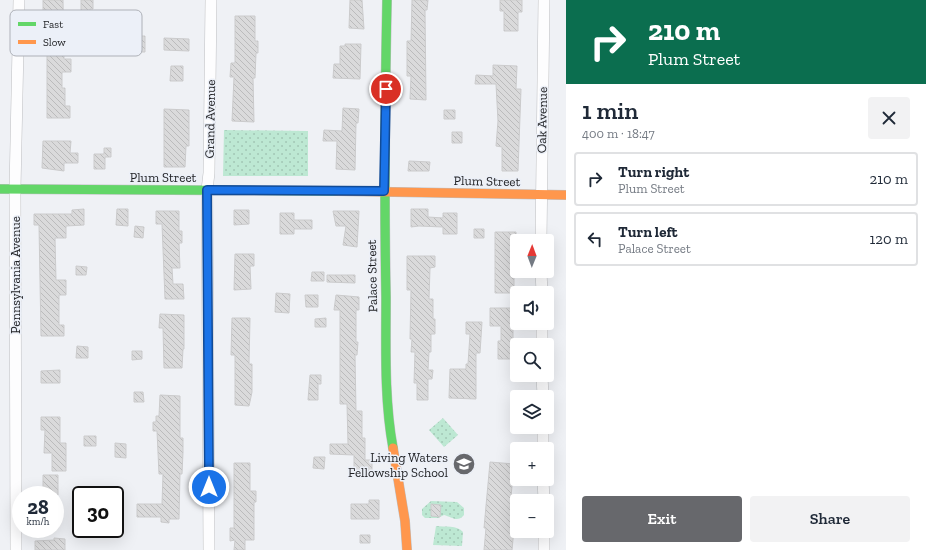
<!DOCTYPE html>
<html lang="en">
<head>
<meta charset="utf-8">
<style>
  :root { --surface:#fff; --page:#f2f2f3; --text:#1f2937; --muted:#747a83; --line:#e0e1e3; --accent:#67686c }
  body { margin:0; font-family:"Zilla Slab",serif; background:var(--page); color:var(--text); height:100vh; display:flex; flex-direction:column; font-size:15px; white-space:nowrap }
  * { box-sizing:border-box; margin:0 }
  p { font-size:13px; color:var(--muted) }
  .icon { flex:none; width:22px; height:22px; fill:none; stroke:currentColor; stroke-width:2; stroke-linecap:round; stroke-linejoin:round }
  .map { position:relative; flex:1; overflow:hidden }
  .panel { display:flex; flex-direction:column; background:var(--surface); width:360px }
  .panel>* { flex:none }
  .guide { background:#0b6e4f; color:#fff; overflow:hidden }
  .needle { width:26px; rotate:1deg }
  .fabs { position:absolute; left:510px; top:234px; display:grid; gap:8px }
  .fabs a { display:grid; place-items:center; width:44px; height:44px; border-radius:4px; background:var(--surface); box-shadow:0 4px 16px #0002; font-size:20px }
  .speed { position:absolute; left:12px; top:486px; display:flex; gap:8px; font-size:20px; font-weight:700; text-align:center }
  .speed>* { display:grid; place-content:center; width:52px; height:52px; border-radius:50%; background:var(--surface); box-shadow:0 4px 16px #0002; line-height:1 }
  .speed small { font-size:10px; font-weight:400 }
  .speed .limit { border:2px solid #111; border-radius:6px; background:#fff; color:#111 }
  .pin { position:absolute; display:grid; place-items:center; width:34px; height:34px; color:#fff; margin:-17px; border:2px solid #fff; border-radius:50%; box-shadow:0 1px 4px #0007 }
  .me { position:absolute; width:44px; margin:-22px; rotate:0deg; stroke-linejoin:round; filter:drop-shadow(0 0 3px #0008) }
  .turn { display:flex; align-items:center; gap:14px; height:84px; padding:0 16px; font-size:18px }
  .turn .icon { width:52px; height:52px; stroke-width:2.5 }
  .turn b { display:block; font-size:28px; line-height:34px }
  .round { display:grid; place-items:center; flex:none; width:42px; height:42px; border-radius:4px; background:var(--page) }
  .head { display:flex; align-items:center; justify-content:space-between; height:68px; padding:0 16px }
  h1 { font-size:24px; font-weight:600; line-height:30px }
  .action { display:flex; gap:8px; margin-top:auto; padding:8px 16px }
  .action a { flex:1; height:46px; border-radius:4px; background:var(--accent); color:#fff; font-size:16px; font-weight:600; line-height:46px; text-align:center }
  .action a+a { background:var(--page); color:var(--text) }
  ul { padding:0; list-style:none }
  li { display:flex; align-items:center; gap:12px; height:54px; margin:0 8px 6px; padding:0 8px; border:2px solid var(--line); border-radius:4px }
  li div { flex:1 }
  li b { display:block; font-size:15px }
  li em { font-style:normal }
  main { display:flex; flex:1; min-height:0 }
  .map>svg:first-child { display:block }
  .park { fill:url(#park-dots) }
  .building { fill:url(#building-back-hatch); stroke:#cbcbcc }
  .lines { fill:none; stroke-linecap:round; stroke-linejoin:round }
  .street-casing { stroke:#bebfc2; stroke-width:12 }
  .fast-casing { stroke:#bebfc2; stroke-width:10 }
  .slow-casing { stroke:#bebfc2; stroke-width:10 }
  .street { stroke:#fdfdfe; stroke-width:11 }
  .fast { stroke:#63d668; stroke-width:9 }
  .slow { stroke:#ff974d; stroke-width:9 }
  .route-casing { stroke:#114b97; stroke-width:10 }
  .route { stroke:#1a73e8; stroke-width:7 }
  .labels { text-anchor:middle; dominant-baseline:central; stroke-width:3; stroke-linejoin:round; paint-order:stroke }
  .street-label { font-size:13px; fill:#1e1f22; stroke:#ecf0f8 }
  .poi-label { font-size:13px; fill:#1e1f22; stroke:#ecf0f8; text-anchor:end }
  .key { fill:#ecf0f8; stroke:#aeb1b8; stroke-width:1 }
  .key-label { font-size:11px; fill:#1e1f22 }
</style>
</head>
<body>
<main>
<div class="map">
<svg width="566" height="550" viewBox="0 0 566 550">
  <defs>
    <pattern id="park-dots" width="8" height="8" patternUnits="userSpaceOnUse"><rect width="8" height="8" fill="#bde8d3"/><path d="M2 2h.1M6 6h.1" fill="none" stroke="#a2c7b5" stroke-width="1.8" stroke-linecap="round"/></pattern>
    <pattern id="building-back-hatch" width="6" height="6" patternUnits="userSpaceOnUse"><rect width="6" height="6" fill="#dadadb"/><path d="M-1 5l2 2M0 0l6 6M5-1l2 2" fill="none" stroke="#bbbbbc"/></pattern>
  </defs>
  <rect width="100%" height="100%" fill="#eff1f5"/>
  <path class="park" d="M 224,130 L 308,131 L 308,176 L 223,176 Z
    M 443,418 L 458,435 L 444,447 L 429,430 Z
    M 431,501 L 457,502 L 464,508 L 464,515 C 457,523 452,517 444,515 L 438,518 L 425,518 L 422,515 L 422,509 Z
    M 436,526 C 445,527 457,525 463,532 L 462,546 L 433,545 Z"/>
  <path class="building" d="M 43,0 L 63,0 L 64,59 L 71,59 L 71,72 L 62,72 L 62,88 L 65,88 L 65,106 L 70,106 L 70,118 L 47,118 L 47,53 L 46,53 L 47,10 L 43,10 Z
    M 81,0 L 93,0 L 93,9 L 90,9 L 90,20 L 81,20 Z
    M 350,0 L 362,0 L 364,29 L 349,28 Z
    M 412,0 L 428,0 L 427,10 L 425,10 L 426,100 L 410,99 L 411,76 L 407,76 L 407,41 L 411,41 Z
    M 500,0 L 522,0 L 522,12 L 518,12 L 518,31 L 504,31 L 504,11 L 500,11 Z
    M 235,16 L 255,16 L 255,41 L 258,41 L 258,53 L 256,53 L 255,78 L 253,78 L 254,122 L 232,121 L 234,77 L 230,77 L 231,63 L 235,63 Z
    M 134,36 L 145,36 L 145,52 L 133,52 Z
    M 164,38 L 189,39 L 189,51 L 164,50 Z
    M 345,44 L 361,44 L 360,79 L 333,78 L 334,64 L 340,64 L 340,46 L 345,46 Z
    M 493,65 L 517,66 L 516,89 L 521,89 L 518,171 L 502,171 L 502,147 L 496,146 L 498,121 L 496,84 L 475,84 L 476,75 L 493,76 Z
    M 171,66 L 183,66 L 183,81 L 170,81 Z
    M 343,108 L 359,109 L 358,123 L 356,123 L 355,170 L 336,169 L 337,141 L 323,141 L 324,130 L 342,131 Z
    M 164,109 L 189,110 L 189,146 L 186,146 L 185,167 L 164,167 Z
    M 444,110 L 455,110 L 455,119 L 444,119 Z
    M 452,132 L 462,132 L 462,143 L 452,143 Z
    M 43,141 L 71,141 L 70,153 L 78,153 L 78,163 L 64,163 L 64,171 L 42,168 Z
    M 104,148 L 111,148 L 111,157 L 105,157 L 105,169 L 94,169 L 94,154 L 104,154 Z
    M 409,161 L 430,162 L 429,171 L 408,171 Z
    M 84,209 L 84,225 L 66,226 L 66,238 L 55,238 L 56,280 L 66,280 L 66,295 L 59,295 L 59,325 L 64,325 L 64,336 L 41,336 L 39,225 L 34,225 L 34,214 L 72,214 L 72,210 Z
    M 117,209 L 128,209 L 128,226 L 116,225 Z
    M 411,209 L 428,209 L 428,217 L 443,218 L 443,213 L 457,213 L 457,234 L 443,234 L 443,227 L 419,226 L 411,227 Z
    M 234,210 L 249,210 L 249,224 L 234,225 Z
    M 156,211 L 179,211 L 179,231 L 182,231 L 182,243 L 179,243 L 180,268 L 172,268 L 173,284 L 183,284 L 184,299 L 165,299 L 162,224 L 156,224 Z
    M 333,211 L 359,211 L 357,247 L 343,245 L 346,226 L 336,226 Z
    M 280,213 L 294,213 L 294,220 L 312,220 L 312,229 L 294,229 L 294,234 L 280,234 Z
    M 135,226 L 144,227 L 143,238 L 134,237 Z
    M 474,229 L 484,229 L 484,238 L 474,238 Z
    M 495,232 L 516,232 L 517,269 L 514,269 L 514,293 L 495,293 Z
    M 235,254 L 254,254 L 254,266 L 250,266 L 251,289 L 234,290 Z
    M 407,256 L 435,256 L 435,267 L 430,268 L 429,299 L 433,299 L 433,319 L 435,319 L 435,334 L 431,334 L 431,352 L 429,352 L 428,370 L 433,370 L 432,379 L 428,379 L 428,400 L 417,400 L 417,383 L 414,383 L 415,352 L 411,352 L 412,339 L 410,339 L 411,290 L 407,290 Z
    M 76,266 L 87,267 L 86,275 L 76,275 Z
    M 312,272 L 324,272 L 324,281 L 311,281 Z
    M 327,275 L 355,275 L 355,283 L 327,282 Z
    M 276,293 L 290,294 L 289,313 L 275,312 Z
    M 305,295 L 318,295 L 318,307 L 306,307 Z
    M 336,295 L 359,297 L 359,310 L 356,310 L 356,342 L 358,342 L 357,355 L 355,355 L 356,411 L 362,411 L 362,438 L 365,438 L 365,460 L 372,460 L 372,473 L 354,473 L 354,455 L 330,454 L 330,444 L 348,444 L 347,404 L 340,404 L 340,310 L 334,310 Z
    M 490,308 L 513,308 L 513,344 L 517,344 L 517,356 L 513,356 L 513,359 L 498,359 L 498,341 L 501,341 L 501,326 L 490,326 Z
    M 160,314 L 184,315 L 184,349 L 183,349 L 182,368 L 164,368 L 163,328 L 159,328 Z
    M 232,318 L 250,318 L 249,364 L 252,364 L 252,392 L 249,406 L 235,405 L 235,355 L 231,355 Z
    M 326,318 L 326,327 L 315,327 L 315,319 Z
    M 466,322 L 482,322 L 480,353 L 476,353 L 476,399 L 449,398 L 450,369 L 466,369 L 466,364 L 468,364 L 470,334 L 466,334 Z
    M 77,346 L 88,347 L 88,358 L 76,358 Z
    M 132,351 L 142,351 L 142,359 L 132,360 Z
    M 60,370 L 60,383 L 41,383 L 41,371 Z
    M 310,375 L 321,375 L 321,384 L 318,384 L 318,400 L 308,400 Z
    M 134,392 L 143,392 L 144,402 L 134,402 Z
    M 160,395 L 180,396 L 180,438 L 183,438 L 183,452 L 182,474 L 180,474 L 179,519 L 169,519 L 169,523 L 161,522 L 161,517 L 137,517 L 137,504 L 162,504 L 163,474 L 159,474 L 157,431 L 153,431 L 153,422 L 156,422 L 156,416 L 159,416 Z
    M 41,417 L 60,417 L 60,443 L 66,443 L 66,471 L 52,471 L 52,453 L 44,453 L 45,430 L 41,430 Z
    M 84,436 L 96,436 L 96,446 L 84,446 Z
    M 115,443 L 126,444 L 126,458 L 115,457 Z
    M 314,457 L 325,457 L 324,469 L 313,468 Z
    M 490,462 L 514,464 L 510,508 L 516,508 L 512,550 L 484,550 L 486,528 L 484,528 Z
    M 234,463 L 250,463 L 250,491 L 256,491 L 256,502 L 254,502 L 254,540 L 245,540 L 245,550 L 234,550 L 235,540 L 230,541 L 230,528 L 234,528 Z
    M 43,475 L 58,475 L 58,495 L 43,495 Z
    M 369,500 L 379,500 L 379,519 L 351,519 L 351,504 L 369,504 Z
    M 431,504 L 441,505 L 440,517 L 431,516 Z
    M 360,535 L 370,535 L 370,543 L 360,543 Z
    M 54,538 L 65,539 L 65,550 L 35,550 L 35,541 L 54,540 Z"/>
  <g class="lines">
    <g class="street-casing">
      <path id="street" d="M 541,241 L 544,0
        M 541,271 L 542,293
        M 542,323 L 542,345
        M 542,375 L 543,397
        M 543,427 L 543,449
        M 543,479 L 544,501
        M 544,531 L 544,550
        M 16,550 L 15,189 L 19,0
        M 209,550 L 207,190 L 209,173 L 211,0"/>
    </g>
    <g class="fast-casing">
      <path id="fast" d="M 387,0 C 385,99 384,198 386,297 C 386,347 384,399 393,448
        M 0,189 L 336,191"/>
    </g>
    <g class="slow-casing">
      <path id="slow" d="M 336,191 L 566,195
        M 393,448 L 405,521 L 407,550"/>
    </g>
    <use href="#street" class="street"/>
    <use href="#fast" class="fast"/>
    <use href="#slow" class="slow"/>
  </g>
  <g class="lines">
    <g class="route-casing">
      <path id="route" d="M 209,487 L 207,190 L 384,191 L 386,89"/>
    </g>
    <use href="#route" class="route"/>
  </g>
  <defs>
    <g id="school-disc" transform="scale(1.15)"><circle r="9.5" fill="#67686c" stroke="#ecf0f8"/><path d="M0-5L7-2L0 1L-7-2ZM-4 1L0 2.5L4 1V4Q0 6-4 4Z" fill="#fff"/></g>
  </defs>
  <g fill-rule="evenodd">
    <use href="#school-disc" x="464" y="464"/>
  </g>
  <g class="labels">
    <g class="street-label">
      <text transform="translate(210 119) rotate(-89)">Grand Avenue</text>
      <text transform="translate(542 120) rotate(-89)">Oak Avenue</text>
      <text x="163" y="177">Plum Street</text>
      <text transform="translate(487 181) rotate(1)">Plum Street</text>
      <text transform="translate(15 275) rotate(-90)">Pennsylvania Avenue</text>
      <text transform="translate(372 276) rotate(-91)">Palace Street</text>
    </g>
    <g class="poi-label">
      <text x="448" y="457">Living Waters<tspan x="448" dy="15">Fellowship School</tspan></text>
    </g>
  </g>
  <rect x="10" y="10" width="132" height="46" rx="6" class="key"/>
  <rect x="18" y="22" width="18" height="4" fill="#63d668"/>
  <rect x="18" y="40" width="18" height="4" fill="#ff974d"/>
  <g class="key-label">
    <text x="43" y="28">Fast</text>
    <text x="43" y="46">Slow</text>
  </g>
</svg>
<div class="fabs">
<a><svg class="needle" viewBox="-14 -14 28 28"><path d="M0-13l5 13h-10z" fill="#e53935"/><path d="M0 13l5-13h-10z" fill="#747a83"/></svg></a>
<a><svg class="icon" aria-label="sound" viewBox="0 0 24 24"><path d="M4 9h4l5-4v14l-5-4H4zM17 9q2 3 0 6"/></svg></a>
<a><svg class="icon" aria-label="search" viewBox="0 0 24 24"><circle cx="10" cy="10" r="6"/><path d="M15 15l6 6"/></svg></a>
<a><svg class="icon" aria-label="layers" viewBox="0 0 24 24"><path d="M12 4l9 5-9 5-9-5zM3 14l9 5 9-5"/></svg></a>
<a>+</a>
<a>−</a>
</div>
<div class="speed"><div>28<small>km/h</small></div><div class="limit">30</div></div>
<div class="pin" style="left:386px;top:89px;background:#d93025"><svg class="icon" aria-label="arrive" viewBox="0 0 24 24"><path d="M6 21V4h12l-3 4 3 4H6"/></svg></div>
<svg class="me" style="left:209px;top:487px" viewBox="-20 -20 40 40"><circle r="17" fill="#1a73e8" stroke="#fff" stroke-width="3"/><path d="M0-11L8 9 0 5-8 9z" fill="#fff"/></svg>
</div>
<section class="panel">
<div class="guide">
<div class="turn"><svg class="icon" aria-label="right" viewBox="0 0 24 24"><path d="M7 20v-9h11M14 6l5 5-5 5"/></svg><div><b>210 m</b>Plum Street</div></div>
</div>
<div class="head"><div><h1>1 min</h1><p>400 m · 18:47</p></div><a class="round"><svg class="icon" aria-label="close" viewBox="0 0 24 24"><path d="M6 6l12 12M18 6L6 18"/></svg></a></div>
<ul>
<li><svg class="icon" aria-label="right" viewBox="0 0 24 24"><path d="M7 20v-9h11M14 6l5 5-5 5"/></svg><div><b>Turn right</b><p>Plum Street</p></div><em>210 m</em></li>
<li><svg class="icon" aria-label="left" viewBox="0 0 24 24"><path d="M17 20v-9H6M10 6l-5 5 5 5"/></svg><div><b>Turn left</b><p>Palace Street</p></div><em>120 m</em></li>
</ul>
<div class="action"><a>Exit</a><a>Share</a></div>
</section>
</main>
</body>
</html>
